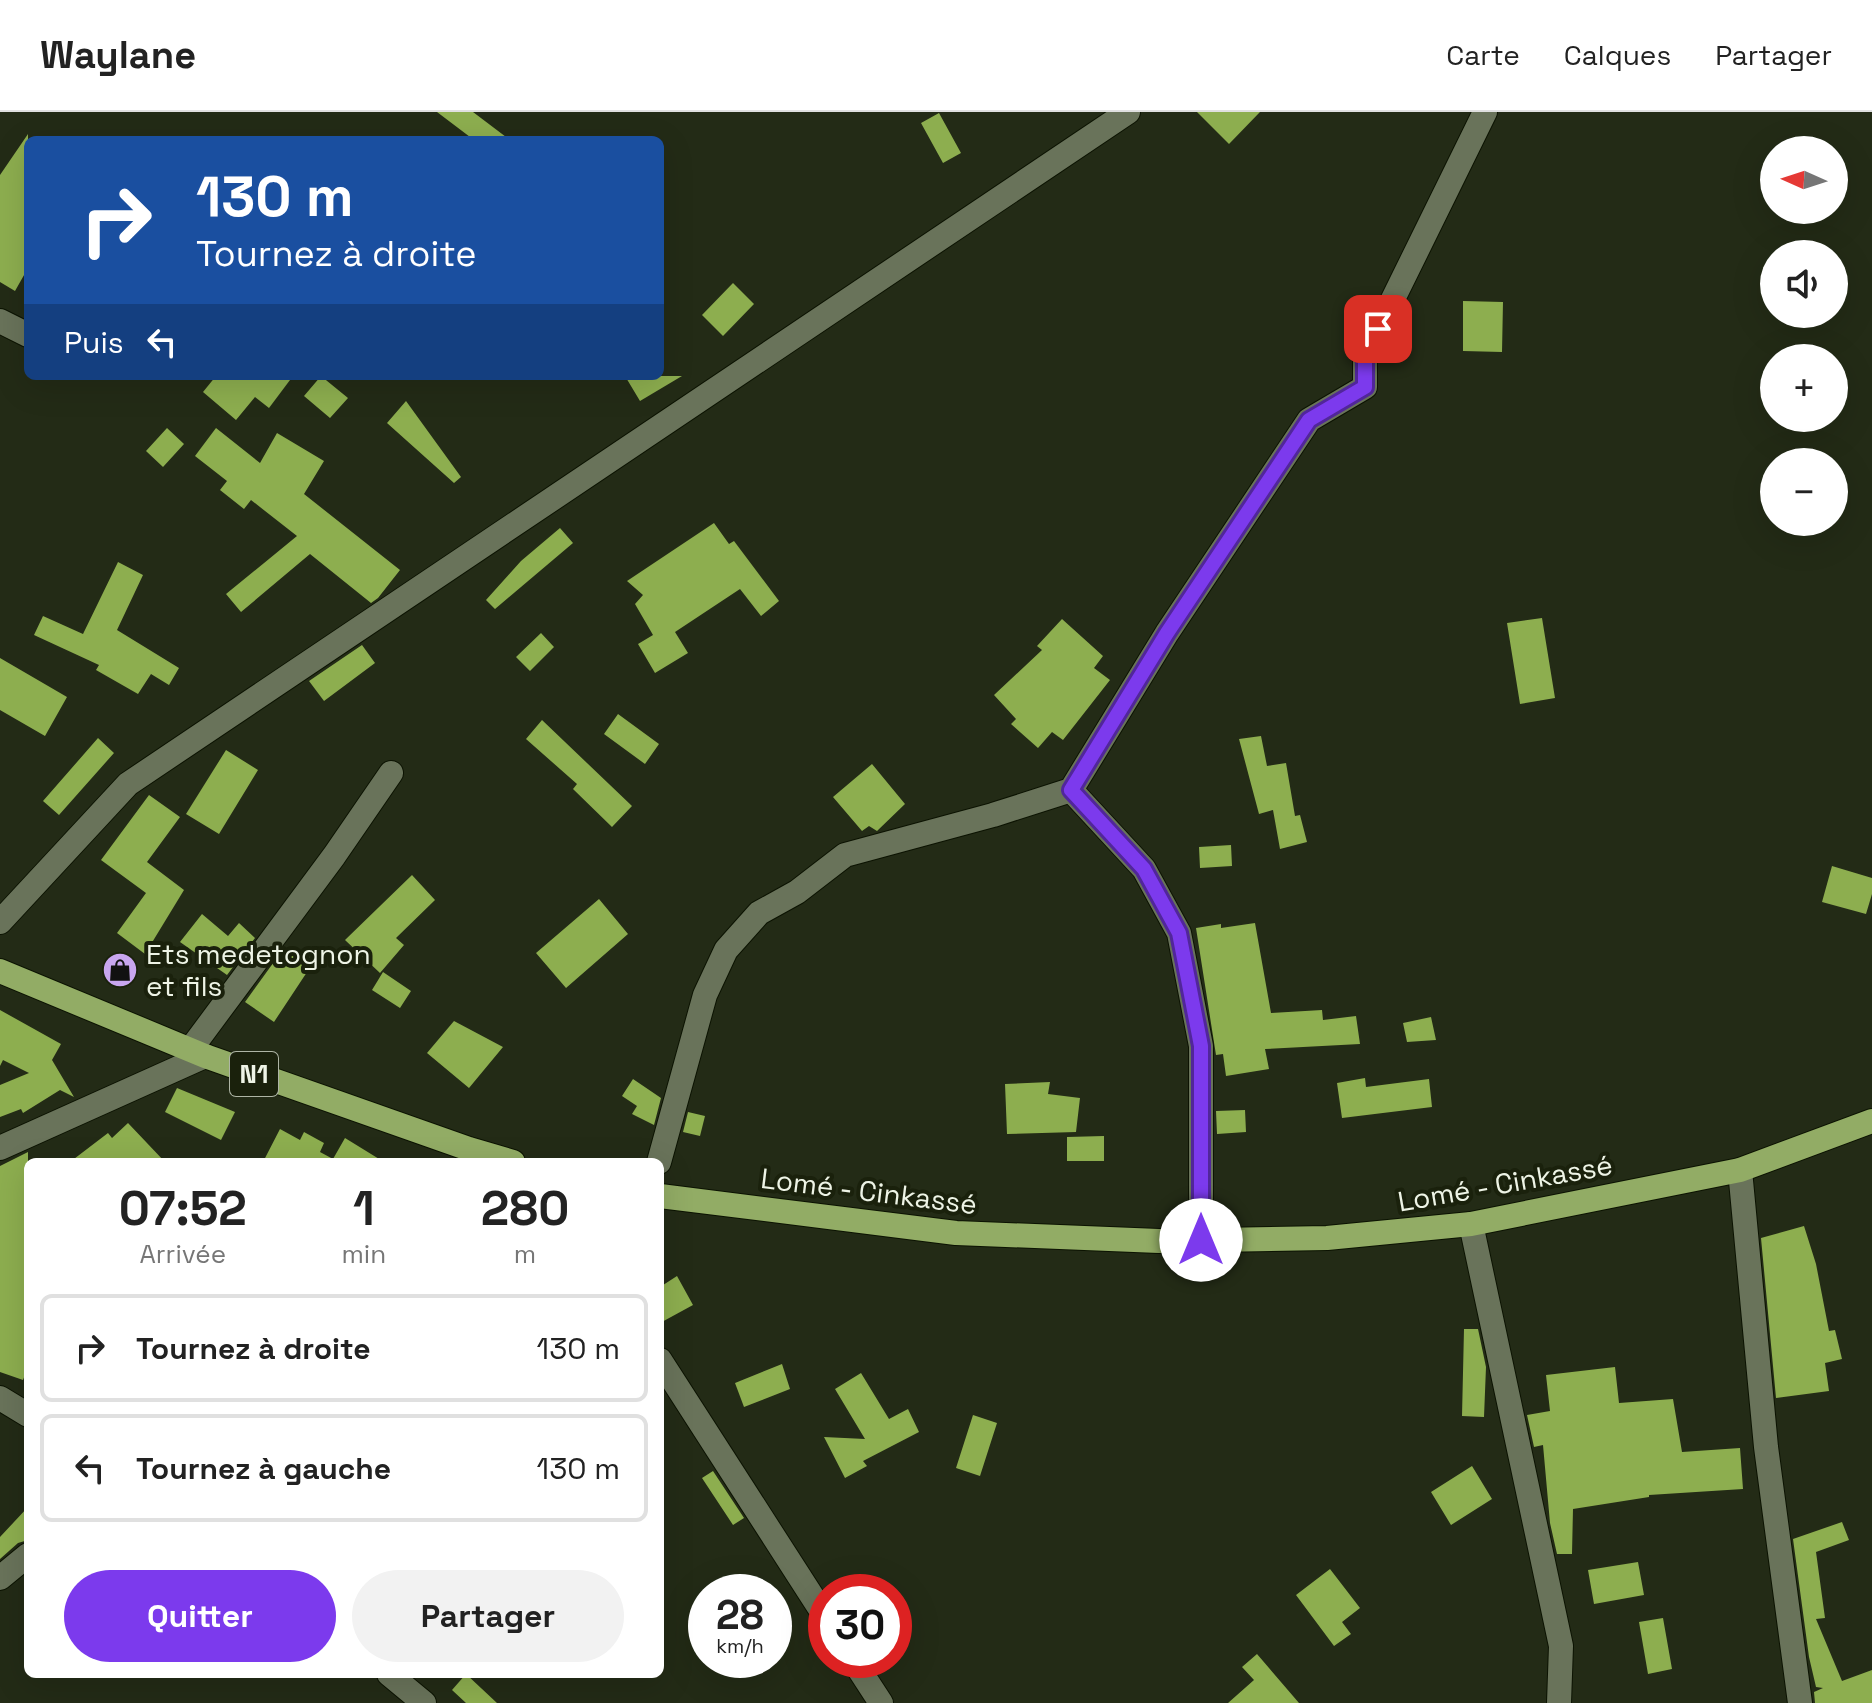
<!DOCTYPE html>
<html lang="fr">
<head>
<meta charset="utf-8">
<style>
  :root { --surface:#fff; --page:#f2f2f2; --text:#222; --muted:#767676; --line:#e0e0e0; --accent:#7c3aed }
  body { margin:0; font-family:"Space Grotesk",sans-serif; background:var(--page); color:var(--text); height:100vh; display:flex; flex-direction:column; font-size:30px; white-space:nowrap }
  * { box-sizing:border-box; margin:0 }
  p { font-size:26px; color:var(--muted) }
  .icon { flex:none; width:44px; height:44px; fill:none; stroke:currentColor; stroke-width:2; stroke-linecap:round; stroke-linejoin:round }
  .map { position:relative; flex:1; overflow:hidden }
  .sheet { position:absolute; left:24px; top:1046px; width:640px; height:520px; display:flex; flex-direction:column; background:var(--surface); border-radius:12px; box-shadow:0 8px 32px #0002 }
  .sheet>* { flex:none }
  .banner { position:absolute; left:24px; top:24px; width:640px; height:244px; border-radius:12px; box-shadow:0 8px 32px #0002; background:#1a4fa0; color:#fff; overflow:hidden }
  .needle { width:52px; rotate:273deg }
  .tools { position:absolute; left:1760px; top:24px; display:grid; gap:16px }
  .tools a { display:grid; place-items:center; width:88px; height:88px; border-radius:50%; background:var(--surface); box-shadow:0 8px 32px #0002; font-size:40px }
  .speed { position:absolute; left:688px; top:1462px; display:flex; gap:16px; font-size:40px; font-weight:700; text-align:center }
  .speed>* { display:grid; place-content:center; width:104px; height:104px; border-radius:50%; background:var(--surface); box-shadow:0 8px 32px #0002; line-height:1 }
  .speed small { font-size:20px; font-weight:400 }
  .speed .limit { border:12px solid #d22; background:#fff; color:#111 }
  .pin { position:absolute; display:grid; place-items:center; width:68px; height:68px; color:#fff; margin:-34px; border-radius:16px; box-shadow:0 4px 12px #0006 }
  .me { position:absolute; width:88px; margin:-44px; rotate:0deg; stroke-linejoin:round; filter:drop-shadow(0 0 6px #0008) }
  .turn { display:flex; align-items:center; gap:28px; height:168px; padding:0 40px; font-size:36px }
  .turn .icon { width:104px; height:104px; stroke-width:2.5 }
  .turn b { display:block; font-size:56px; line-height:68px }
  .then { display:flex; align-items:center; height:76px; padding:0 40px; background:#0003; gap:16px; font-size:30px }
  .eta { display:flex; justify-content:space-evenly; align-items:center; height:136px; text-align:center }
  .eta b { font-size:48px; font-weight:700; line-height:56px }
  .button { display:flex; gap:16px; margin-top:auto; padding:16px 40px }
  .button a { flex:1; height:92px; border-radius:48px; background:var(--accent); color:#fff; font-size:32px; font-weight:700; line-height:92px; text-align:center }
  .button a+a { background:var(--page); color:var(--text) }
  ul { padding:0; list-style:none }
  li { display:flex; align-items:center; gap:24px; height:108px; margin:0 16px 12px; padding:0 24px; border:4px solid var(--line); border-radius:12px }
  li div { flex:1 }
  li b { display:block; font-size:30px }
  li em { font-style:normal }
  header { display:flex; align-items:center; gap:48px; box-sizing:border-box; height:112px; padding:0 40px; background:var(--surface); border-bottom:2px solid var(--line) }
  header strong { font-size:38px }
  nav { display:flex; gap:44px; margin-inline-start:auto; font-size:28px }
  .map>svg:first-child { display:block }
  .building { fill:#8dae4f }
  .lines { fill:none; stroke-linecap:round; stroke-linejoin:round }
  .street-casing { stroke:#0c1302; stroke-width:26 }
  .secondary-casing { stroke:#0c1302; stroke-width:26 }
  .highway-casing { stroke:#0c1302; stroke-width:26 }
  .street { stroke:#69735a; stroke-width:24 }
  .secondary { stroke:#69735a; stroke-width:24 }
  .highway { stroke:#92ac65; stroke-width:24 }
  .route-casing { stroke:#51269a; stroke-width:20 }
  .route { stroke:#7c3aed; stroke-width:14 }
  .labels { text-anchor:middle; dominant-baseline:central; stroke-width:8; stroke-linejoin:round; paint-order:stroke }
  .shield { fill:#1a210c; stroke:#aeb5a5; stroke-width:2 }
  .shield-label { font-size:26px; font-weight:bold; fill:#eef4e6 }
  .poi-label { font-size:28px; fill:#eef4e6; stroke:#1a210c; text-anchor:start }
  .street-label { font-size:28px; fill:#eef4e6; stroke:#1a210c }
</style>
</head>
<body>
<header>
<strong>Waylane</strong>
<nav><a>Carte</a><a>Calques</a><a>Partager</a></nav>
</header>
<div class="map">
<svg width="1872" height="1591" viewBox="0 0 1872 1591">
  <rect width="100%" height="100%" fill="#232b16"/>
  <path class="building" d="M 437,0 L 473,0 L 510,28 L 474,28 Z
    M 1197,0 L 1260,0 L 1229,32 Z
    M 939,1 L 961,41 L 943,51 L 921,11 Z
    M 28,22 L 28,156 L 15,179 L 0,170 L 0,63 Z
    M 733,171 L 754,192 L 723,224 L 702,203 Z
    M 1463,189 L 1503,190 L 1502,240 L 1463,239 Z
    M 216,264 L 293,264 L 269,296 L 255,285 L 236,308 L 203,280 Z
    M 321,264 L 348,286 L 330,306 L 304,284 Z
    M 625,264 L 682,264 L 640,289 Z
    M 406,289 L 461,365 L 454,371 L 387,311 Z
    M 167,316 L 184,332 L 163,355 L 146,339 Z
    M 216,316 L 260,351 L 277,321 L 324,349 L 304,382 L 400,458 L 378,486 L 371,491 L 310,442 L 241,500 L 226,482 L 297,424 L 251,388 L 244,397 L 220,378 L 227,369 L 195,344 Z
    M 714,411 L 729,432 L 734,429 L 779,489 L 761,504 L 740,477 L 675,520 L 688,541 L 655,561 L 638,532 L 653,523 L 635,492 L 643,483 L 627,469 Z
    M 560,416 L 573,431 L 495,497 L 486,488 L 521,449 Z
    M 118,450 L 143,463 L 117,518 L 179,556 L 169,573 L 151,562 L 138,582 L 96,558 L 99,553 L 34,523 L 43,504 L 83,522 Z
    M 1542,506 L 1555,586 L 1520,592 L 1507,511 Z
    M 1062,507 L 1103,544 L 1094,556 L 1110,568 L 1063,628 L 1052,620 L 1038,636 L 1011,612 L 1016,607 L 994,583 L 1042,538 L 1037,534 Z
    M 541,521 L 554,535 L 530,559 L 516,545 Z
    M 362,533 L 375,551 L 324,589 L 309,569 Z
    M 0,546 L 67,585 L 45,624 L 0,598 Z
    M 618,602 L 659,632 L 645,652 L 604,622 Z
    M 542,608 L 632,694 L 612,715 L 573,677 L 577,672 L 526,627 Z
    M 1261,624 L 1267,654 L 1286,651 L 1295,704 L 1300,703 L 1307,730 L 1280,737 L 1273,698 L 1259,702 L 1239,627 Z
    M 98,626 L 114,641 L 59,703 L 43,689 Z
    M 226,638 L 258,658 L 219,722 L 186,702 Z
    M 872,652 L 905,692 L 877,719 L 869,714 L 862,719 L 833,685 Z
    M 149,683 L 180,705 L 147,750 L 184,778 L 145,842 L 117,821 L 146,781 L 101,748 Z
    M 1231,733 L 1232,754 L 1200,756 L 1199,735 Z
    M 1832,754 L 1872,766 L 1872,782 L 1866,802 L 1822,790 Z
    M 412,763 L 435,788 L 396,826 L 404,833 L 380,861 L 345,828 Z
    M 599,787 L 628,822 L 566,876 L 536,841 Z
    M 202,802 L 228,824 L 239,811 L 255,826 L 227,863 L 180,830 Z
    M 1255,811 L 1271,901 L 1322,898 L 1323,908 L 1356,904 L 1360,932 L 1265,937 L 1269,957 L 1226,964 L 1223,942 L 1216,943 L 1196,816 L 1221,812 L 1221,816 Z
    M 284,836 L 311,854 L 274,910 L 245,890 Z
    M 383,860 L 411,879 L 400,896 L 372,878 Z
    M 0,898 L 61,932 L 52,948 L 74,985 L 60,978 L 23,1001 L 21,997 L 0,1005 L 0,973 L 29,961 L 3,948 L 0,954 Z
    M 1431,905 L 1436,928 L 1407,930 L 1403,911 Z
    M 454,909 L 503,935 L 469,976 L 427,941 Z
    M 1365,966 L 1366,975 L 1429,967 L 1432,995 L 1342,1006 L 1337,971 Z
    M 633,967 L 661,986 L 654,1013 L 632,1002 L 637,994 L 622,984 Z
    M 1050,970 L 1048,982 L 1080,986 L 1076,1020 L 1007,1022 L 1005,972 Z
    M 177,976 L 235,1000 L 221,1028 L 165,1000 Z
    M 1245,998 L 1246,1020 L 1217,1022 L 1216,999 Z
    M 688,1000 L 705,1004 L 700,1024 L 683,1020 Z
    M 128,1011 L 165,1050 L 70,1050 L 108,1021 L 112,1026 Z
    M 280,1017 L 300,1028 L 304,1020 L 324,1031 L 320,1040 L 333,1047 L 345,1026 L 384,1050 L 263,1050 Z
    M 1104,1024 L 1104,1049 L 1067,1049 L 1067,1025 Z
    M 28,1040 L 28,1255 L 23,1268 L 0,1260 L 0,1054 Z
    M 1804,1114 L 1816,1152 L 1829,1219 L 1835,1218 L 1842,1247 L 1825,1251 L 1829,1279 L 1776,1286 L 1761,1126 Z
    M 677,1164 L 693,1193 L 660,1211 L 660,1175 Z
    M 1464,1217 L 1478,1217 L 1486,1255 L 1484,1305 L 1462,1304 Z
    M 782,1252 L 790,1277 L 744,1295 L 735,1271 Z
    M 1615,1255 L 1619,1291 L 1673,1287 L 1682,1340 L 1740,1336 L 1743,1377 L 1649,1383 L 1649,1385 L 1573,1397 L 1572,1442 L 1557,1442 L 1550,1411 L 1543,1333 L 1534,1335 L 1527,1303 L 1550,1299 L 1546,1263 Z
    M 861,1261 L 889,1307 L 908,1297 L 919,1320 L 863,1349 L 867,1354 L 845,1366 L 824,1325 L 865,1327 L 835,1277 Z
    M 973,1303 L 997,1311 L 980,1364 L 956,1356 Z
    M 1472,1354 L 1492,1387 L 1451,1413 L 1431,1380 Z
    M 713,1359 L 744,1406 L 733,1413 L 702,1366 Z
    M 28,1395 L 28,1428 L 18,1431 L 0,1447 L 0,1425 Z
    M 1842,1410 L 1849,1428 L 1816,1440 L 1825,1506 L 1816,1507 L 1842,1569 L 1872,1558 L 1872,1591 L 1815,1591 L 1814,1580 L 1823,1576 L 1816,1575 L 1809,1545 L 1793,1427 Z
    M 1638,1450 L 1644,1483 L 1594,1492 L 1588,1458 Z
    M 1330,1457 L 1360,1496 L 1342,1510 L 1351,1522 L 1334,1534 L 1296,1483 Z
    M 1663,1506 L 1672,1557 L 1648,1562 L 1639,1510 Z
    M 1257,1542 L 1299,1591 L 1228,1591 L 1254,1568 L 1242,1555 Z
    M 466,1562 L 497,1591 L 466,1591 L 452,1578 Z"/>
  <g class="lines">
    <g class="street-casing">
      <path id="street" d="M 0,209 L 28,223
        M 1071,678 L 1144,757 L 1179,821 L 1201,934 L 1201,1128
        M 0,810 L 128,672 L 1128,0
        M 190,938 L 334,744 L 391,661
        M 0,1036 L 205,944
        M 659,1050 L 705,883 L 726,838 L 759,801 L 797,780 L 845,743 L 993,703 L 1071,678 L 1167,521 L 1309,308 L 1365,275 L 1365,244 L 1485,0
        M 1740,1058 L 1766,1335 L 1800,1591
        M 1471,1112 L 1561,1534 L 1559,1591
        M 0,1286 L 28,1303
        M 0,1466 L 28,1443
        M 389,1562 L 424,1591"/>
    </g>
    <g class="secondary-casing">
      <path id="secondary" d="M 660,1248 L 826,1506
        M 853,1548 L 881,1591"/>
    </g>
    <g class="highway-casing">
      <path id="highway" d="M 0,859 L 205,944 L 469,1037 L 513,1050
        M 660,1084 L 956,1121 L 1159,1129 L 1327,1126 L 1471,1112 L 1740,1058 L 1872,1009"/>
    </g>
    <use href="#street" class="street"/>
    <use href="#secondary" class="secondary"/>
    <use href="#highway" class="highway"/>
  </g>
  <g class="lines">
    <g class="route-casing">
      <path id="route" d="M 1201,1128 L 1201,934 L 1179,821 L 1144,757 L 1071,678 L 1167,521 L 1309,308 L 1365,275 L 1365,244 L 1378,217"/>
    </g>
    <use href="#route" class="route"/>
  </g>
  <defs>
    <g id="shop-disc" transform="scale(1.8)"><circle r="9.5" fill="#c8a6ef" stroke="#1a210c"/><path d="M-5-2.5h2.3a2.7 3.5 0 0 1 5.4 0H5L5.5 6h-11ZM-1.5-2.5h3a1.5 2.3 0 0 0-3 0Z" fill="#111"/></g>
  </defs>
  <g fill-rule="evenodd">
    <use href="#shop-disc" x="120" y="858"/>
  </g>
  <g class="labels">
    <rect class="shield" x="230" y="940" width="48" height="44" rx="6"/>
    <g class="shield-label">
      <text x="254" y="962">N1</text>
    </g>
    <g class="poi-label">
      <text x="146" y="842">Ets medetognon<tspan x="146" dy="32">et fils</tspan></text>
    </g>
    <g class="street-label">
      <text transform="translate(1505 1071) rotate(-10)">Lomé - Cinkassé</text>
      <text transform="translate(869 1079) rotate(7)">Lomé - Cinkassé</text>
    </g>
  </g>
</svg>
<div class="tools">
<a><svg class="needle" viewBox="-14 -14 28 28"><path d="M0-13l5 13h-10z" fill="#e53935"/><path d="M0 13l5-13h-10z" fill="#767676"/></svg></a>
<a><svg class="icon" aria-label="sound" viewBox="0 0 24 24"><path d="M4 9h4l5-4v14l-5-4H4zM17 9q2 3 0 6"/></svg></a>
<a>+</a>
<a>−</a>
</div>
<div class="speed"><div>28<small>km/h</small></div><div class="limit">30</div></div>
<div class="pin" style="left:1378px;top:217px;background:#d93025"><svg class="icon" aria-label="arrive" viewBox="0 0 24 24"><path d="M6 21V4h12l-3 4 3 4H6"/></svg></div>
<svg class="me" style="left:1201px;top:1128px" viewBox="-20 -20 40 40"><circle r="19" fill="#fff"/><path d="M0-13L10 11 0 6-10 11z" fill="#7c3aed"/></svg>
<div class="banner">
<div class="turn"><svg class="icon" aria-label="right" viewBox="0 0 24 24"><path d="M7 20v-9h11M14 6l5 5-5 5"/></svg><div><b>130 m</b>Tournez à droite</div></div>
<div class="then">Puis<svg class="icon" aria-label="left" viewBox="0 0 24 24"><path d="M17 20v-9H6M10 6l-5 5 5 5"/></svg></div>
</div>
<section class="sheet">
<div class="eta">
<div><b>07:52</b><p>Arrivée</p></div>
<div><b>1</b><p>min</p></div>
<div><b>280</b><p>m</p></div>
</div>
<ul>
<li><svg class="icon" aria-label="right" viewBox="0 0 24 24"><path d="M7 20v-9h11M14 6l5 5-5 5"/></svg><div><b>Tournez à droite</b></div><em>130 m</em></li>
<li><svg class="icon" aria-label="left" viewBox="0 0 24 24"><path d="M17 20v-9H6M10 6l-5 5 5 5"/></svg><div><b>Tournez à gauche</b></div><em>130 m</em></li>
</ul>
<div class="button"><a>Quitter</a><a>Partager</a></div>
</section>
</div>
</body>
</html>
